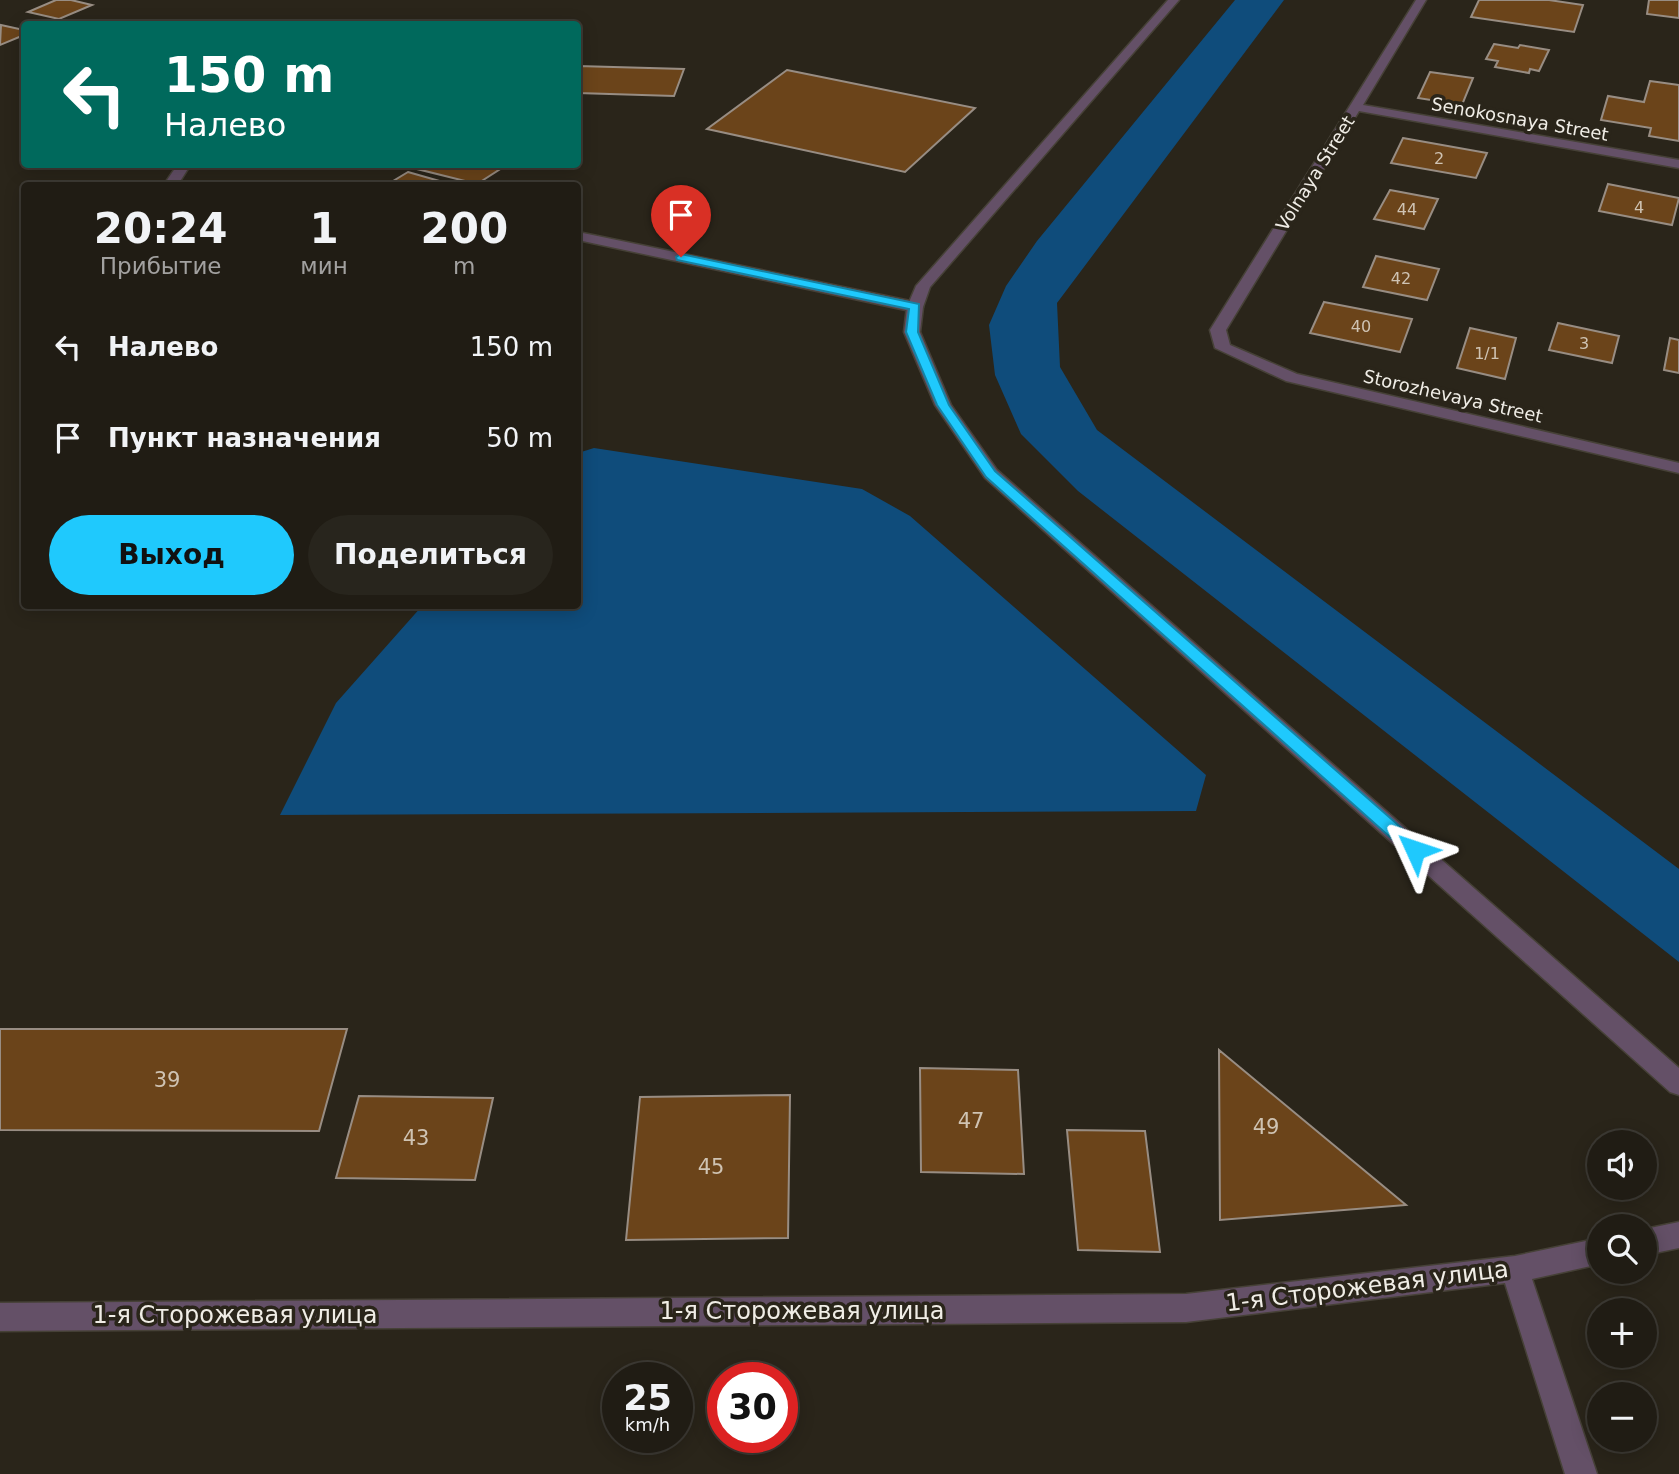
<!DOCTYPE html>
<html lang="ru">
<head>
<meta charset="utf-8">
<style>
  :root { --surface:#201c14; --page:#28251d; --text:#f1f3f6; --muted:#a2a1a0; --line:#3d3a34; --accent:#1fc9fd }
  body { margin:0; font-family:"DejaVu Sans",sans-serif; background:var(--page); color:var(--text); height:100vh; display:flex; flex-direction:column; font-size:26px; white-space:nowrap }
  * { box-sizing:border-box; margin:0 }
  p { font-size:23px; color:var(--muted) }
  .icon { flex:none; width:38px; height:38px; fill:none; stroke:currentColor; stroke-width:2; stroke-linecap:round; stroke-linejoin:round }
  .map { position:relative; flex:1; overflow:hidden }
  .details { position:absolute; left:21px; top:182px; width:560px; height:427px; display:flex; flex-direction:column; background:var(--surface); border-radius:7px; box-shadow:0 4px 18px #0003,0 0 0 2px var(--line) }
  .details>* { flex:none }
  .hud { position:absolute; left:21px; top:21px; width:560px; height:147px; border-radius:7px; box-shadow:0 4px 18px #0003,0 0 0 2px var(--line); background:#00695c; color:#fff; overflow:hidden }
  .tools { position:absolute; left:1587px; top:1130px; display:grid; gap:14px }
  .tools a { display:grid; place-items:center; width:70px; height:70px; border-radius:50%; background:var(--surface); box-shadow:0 4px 18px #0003,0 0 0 2px var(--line); font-size:35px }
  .speed { position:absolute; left:602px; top:1362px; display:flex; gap:14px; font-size:35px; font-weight:700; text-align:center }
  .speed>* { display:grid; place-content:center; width:91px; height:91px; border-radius:50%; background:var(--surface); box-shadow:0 4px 18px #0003,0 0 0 2px var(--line); line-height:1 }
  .speed small { font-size:18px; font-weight:400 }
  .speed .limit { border:10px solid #d22; background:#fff; color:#111 }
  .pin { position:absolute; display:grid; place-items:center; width:60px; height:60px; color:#fff; margin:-72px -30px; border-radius:50% 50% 50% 0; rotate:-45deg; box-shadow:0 0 7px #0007 }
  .pin .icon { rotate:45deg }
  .me { position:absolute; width:77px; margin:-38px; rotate:312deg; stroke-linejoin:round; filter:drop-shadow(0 0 5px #0008) }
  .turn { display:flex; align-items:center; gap:24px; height:147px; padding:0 28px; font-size:32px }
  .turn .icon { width:91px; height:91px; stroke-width:2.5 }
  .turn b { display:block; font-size:49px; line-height:60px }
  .eta { display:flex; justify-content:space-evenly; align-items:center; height:119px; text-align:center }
  .eta b { font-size:42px; font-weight:700; line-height:49px }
  .action { display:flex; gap:14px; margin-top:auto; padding:14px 28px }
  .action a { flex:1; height:80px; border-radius:42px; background:var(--accent); color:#111; font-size:28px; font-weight:700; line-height:80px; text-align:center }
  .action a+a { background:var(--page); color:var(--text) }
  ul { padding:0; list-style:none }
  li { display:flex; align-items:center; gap:21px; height:91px; padding:0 28px }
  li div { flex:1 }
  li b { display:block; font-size:26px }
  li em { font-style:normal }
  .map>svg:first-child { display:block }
  .water { fill:#0f4c7b }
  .building { fill:#6b441a; stroke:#988d83; stroke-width:2 }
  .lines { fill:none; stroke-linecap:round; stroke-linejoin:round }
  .lane-casing { stroke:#464137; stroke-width:3 }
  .street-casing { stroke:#464137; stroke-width:3 }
  .lane { fill:#645067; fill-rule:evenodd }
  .street { fill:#645067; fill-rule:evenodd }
  .route { fill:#1fc9fd; stroke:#1483a4; stroke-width:2 }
  .labels { text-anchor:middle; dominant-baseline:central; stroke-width:7; stroke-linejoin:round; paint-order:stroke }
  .far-number-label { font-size:16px; fill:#cfc3b3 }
  .far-street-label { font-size:18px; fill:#f0ede6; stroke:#2a251a }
  .near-number-label { font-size:21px; fill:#cfc3b3 }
  .near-street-label { font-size:24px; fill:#f0ede6; stroke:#2a251a }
</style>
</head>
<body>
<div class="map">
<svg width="1679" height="1474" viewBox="0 0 1679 1474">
  <rect width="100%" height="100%" fill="#2a251a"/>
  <path class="water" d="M 1235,0 L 1284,0 L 1057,303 L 1060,367 L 1097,430 L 1679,869 L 1679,962 L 1078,491 L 1021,434 L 995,375 L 989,325 L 1006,286 L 1037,241 Z
    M 594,448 L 862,489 L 910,516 L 1206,775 L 1196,811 L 280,815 L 336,703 L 422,606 L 578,606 L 578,453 Z"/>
  <path class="building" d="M 56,0 L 71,0 L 92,5 L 59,19 L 28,12 Z
    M 1479,0 L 1549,0 L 1583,5 L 1574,32 L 1471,17 Z
    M 1649,0 L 1679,0 L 1679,18 L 1647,14 Z
    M 1,25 L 24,30 L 24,35 L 0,45 Z
    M 1494,44 L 1518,48 L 1520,45 L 1549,50 L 1539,71 L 1530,69 L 1529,73 L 1495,67 L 1498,61 L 1486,59 Z
    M 578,66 L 684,69 L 674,96 L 578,93 Z
    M 787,70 L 975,108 L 905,172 L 707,129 Z
    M 1430,72 L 1473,78 L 1462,105 L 1418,98 Z
    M 1650,81 L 1679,85 L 1679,141 L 1649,136 L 1651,128 L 1601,120 L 1608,96 L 1644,102 Z
    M 1403,138 L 1487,153 L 1476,178 L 1391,163 Z
    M 425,164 L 508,164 L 477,184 L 417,169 Z
    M 408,172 L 450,184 L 385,186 Z
    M 1608,184 L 1679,198 L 1672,225 L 1599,211 Z
    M 1390,190 L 1438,199 L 1424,229 L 1374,219 Z
    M 1376,256 L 1439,269 L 1427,300 L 1363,287 Z
    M 1324,302 L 1412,319 L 1400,352 L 1310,333 Z
    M 1558,323 L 1619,336 L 1612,363 L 1549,350 Z
    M 1470,328 L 1516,338 L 1505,379 L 1457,368 Z
    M 1670,338 L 1679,340 L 1679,373 L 1664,370 Z
    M 0,1029 L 347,1029 L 319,1131 L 0,1130 Z
    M 1219,1050 L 1406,1205 L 1220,1220 Z
    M 920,1068 L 1018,1070 L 1024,1174 L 921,1172 Z
    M 790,1095 L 788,1238 L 626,1240 L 640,1097 Z
    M 359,1096 L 493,1098 L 475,1180 L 336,1178 Z
    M 1067,1130 L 1145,1131 L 1160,1252 L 1078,1250 Z"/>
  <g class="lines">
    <g class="lane-casing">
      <path id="lane" d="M 178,164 L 191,164 L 177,186 L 163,186 Z
        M 578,232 L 915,302 L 923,307 L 915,312 L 578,240 Z"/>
    </g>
    <g class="street-casing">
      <path id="street" d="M 1168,0 L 1179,0 L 930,287 L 923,307 L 920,332 L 951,405 L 997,470 L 1679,1068 L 1679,1095 L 1670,1092 L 985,478 L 935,405 L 904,332 L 907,307 L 916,286 Z
        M 1416,0 L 1426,0 L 1363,105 L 1679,160 L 1679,168 L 1359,111 L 1226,330 L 1230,345 L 1297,374 L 1679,463 L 1679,473 L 1286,381 L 1215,348 L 1210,330 Z
        M 1679,1222 L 1679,1248 L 1645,1255 L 1645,1229 Z
        M 1600,1238 L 1600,1264 L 1532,1279 L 1597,1474 L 1565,1474 L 1505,1283 L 1186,1322 L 0,1331 L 0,1303 L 1186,1294 L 1515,1256 Z"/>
    </g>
    <use href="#lane" class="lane"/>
    <use href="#street" class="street"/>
  </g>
  <path class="route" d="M 681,254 L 919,304 L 918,332 L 949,405 L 995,471 L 1421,845 L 1423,850 L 1421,854 L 1409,854 L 986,477 L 937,405 L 906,332 L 909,309 L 677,260 L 676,257 Z"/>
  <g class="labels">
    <g class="far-number-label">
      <text x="1439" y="158">2</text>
      <text x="1639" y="207">4</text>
      <text x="1407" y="209">44</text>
      <text x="1401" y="278">42</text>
      <text x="1361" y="326">40</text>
      <text x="1584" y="343">3</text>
      <text x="1487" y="353">1/1</text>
    </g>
    <g class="far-street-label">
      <text transform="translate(1520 119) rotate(10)">Senokosnaya Street</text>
      <text transform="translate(1315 173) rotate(-58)">Volnaya Street</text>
      <text transform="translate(1453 396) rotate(13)">Storozhevaya Street</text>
    </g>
    <g class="near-number-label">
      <text x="167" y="1080">39</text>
      <text x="971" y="1121">47</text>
      <text x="1266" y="1127">49</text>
      <text x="416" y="1138">43</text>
      <text x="711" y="1167">45</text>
    </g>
    <g class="near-street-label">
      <text transform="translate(1367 1286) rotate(-7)">1-я Сторожевая улица</text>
      <text x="802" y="1311">1-я Сторожевая улица</text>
      <text x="235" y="1315">1-я Сторожевая улица</text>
    </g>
  </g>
</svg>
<div class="tools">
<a><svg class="icon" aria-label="sound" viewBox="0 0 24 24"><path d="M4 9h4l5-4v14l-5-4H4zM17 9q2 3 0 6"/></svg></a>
<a><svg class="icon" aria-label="search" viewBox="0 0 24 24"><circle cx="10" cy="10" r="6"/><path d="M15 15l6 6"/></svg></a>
<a>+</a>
<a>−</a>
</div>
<div class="speed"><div>25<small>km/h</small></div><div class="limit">30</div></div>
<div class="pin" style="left:681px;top:257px;background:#d93025"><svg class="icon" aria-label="arrive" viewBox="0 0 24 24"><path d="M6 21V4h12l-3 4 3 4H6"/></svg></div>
<svg class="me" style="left:1415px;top:850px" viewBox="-20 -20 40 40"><path d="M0-17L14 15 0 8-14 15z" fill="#1fc9fd" stroke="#fff" stroke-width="4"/></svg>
<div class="hud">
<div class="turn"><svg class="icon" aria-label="left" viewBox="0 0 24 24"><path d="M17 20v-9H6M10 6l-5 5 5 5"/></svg><div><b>150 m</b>Налево</div></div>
</div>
<section class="details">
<div class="eta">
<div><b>20:24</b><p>Прибытие</p></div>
<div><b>1</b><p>мин</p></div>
<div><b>200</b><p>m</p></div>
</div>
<ul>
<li><svg class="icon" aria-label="left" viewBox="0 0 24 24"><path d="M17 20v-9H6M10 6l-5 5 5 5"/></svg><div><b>Налево</b></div><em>150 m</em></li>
<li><svg class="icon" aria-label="arrive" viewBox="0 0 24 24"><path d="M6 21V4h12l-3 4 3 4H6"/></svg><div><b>Пункт назначения</b></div><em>50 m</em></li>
</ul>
<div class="action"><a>Выход</a><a>Поделиться</a></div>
</section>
</div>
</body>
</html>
